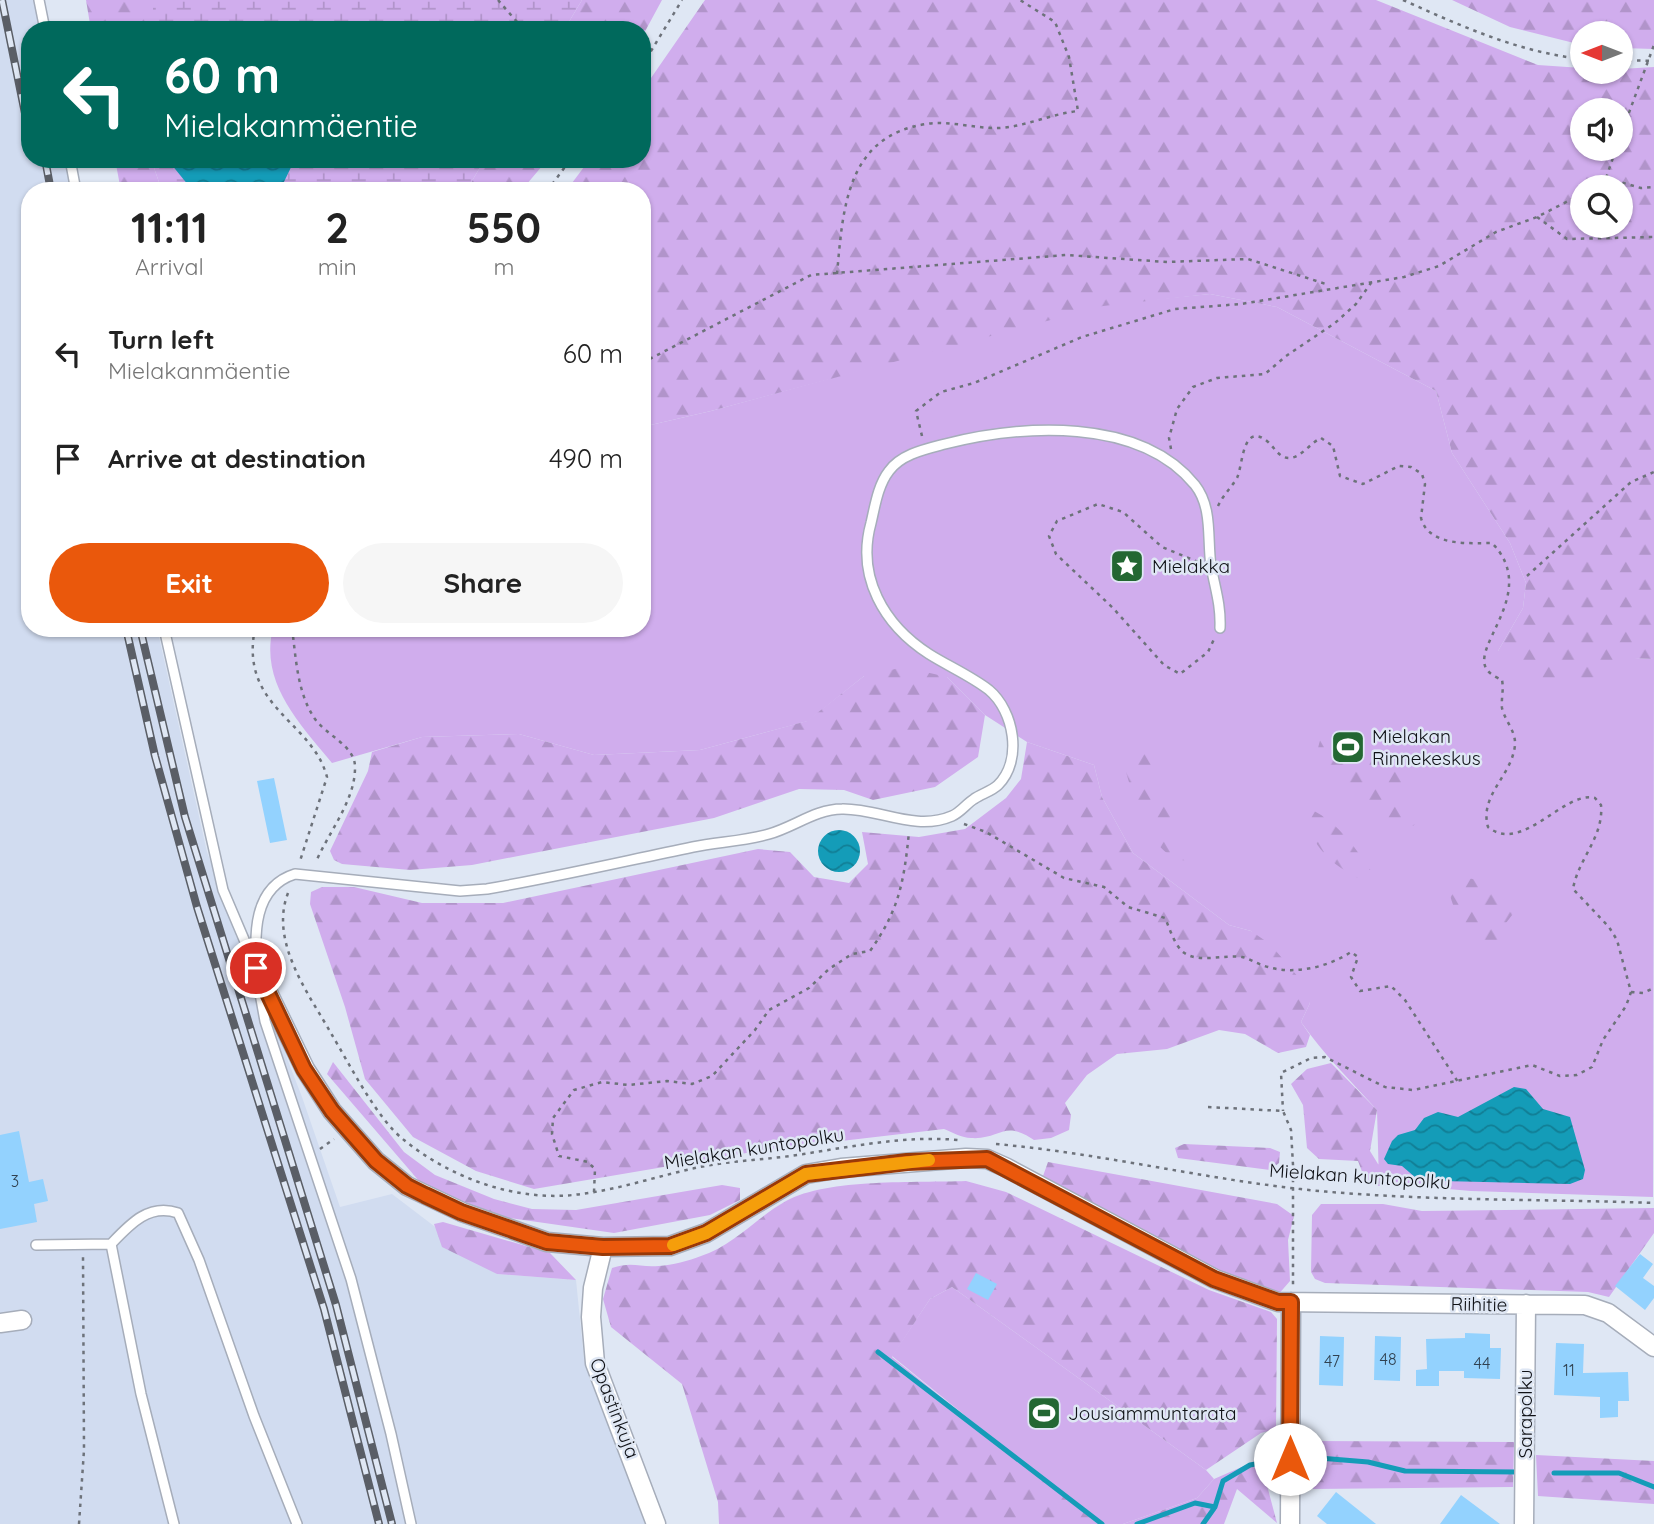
<!DOCTYPE html>
<html lang="en">
<head>
<meta charset="utf-8">
<style>
  :root { --surface:#fff; --page:#f6f6f6; --text:#222; --muted:#767676; --accent:#ea580c }
  body { margin:0; font-family:Quicksand,sans-serif; background:var(--page); color:var(--text); height:100vh; display:flex; flex-direction:column; font-size:26px; white-space:nowrap }
  * { box-sizing:border-box; margin:0 }
  p { font-size:23px; color:var(--muted) }
  .icon { flex:none; width:38px; height:38px; fill:none; stroke:currentColor; stroke-width:2; stroke-linecap:round; stroke-linejoin:round }
  .map { position:relative; flex:1; overflow:hidden }
  .panel { position:absolute; left:21px; top:182px; width:630px; height:455px; display:flex; flex-direction:column; background:var(--surface); border-radius:28px; box-shadow:0 2px 5px #0004 }
  .panel>* { flex:none }
  .top-card { position:absolute; left:21px; top:21px; width:630px; height:147px; border-radius:28px; box-shadow:0 2px 5px #0004; background:#00695c; color:#fff; overflow:hidden }
  .needle { width:46px; rotate:270deg }
  .buttons { position:absolute; left:1570px; top:21px; display:grid; gap:14px }
  .buttons a { display:grid; place-items:center; width:63px; height:63px; border-radius:50%; background:var(--surface); box-shadow:0 2px 5px #0004; font-size:35px }
  .pin { position:absolute; display:grid; place-items:center; width:60px; height:60px; color:#fff; margin:-30px; border:4px solid #fff; border-radius:50%; box-shadow:0 2px 7px #0007 }
  .me { position:absolute; width:77px; margin:-38px; rotate:0deg; stroke-linejoin:round; filter:drop-shadow(0 0 5px #0008) }
  .turn { display:flex; align-items:center; gap:24px; height:147px; padding:0 28px; font-size:32px }
  .turn .icon { width:91px; height:91px; stroke-width:2.5 }
  .turn b { display:block; font-size:49px; line-height:60px }
  .eta { display:flex; justify-content:space-evenly; align-items:center; height:119px; text-align:center }
  .eta b { font-size:42px; font-weight:700; line-height:49px }
  .action { display:flex; gap:14px; margin-top:auto; padding:14px 28px }
  .action a { flex:1; height:80px; border-radius:42px; background:var(--accent); color:#fff; font-size:28px; font-weight:700; line-height:80px; text-align:center }
  .action a+a { background:var(--page); color:var(--text) }
  ul { padding:0; list-style:none }
  li { display:flex; align-items:center; gap:21px; height:105px; padding:0 28px }
  li div { flex:1 }
  li b { display:block; font-size:26px }
  li em { font-style:normal }
  .map>svg:first-child { display:block }
  .built { fill:#d1dcf0 }
  .green { fill:#d0aded }
  .forest { fill:url(#forest-firs); fill-rule:evenodd }
  .wetland { fill:url(#wetland-marsh) }
  .water { fill:url(#water-waves) }
  .lines { fill:none; stroke-linecap:round; stroke-linejoin:round }
  .stream { stroke:#149cb8; stroke-width:5 }
  .building { fill:#93d2fe }
  .service-casing { stroke:#a6adba; stroke-width:12 }
  .minor-casing { stroke:#a6adba; stroke-width:21 }
  .path { stroke:#6d727a; stroke-width:2.5; stroke-dasharray:3.5 5; stroke-linecap:butt }
  .service { stroke:#fff; stroke-width:9 }
  .minor { stroke:#fff; stroke-width:18 }
  .rail-casing { stroke:#5a5e66; stroke-width:8 }
  .rail { stroke:#dfe7f4; stroke-width:5; stroke-dasharray:16; stroke-linecap:butt }
  .route-casing { stroke:#983908; stroke-width:18 }
  .route { stroke:#ea580c; stroke-width:12 }
  .slow { stroke:#f59e0b; stroke-width:12 }
  .labels { text-anchor:middle; dominant-baseline:central; stroke-width:5; stroke-linejoin:round; paint-order:stroke }
  .number-label { font-size:16px; fill:#304150 }
  .poi-label { font-size:19px; fill:#0f1116; stroke:#dfe7f4; text-anchor:start }
  .street-label { font-size:19px; fill:#0f1116; stroke:#dfe7f4 }
</style>
</head>
<body>
<div class="map">
<svg width="1654" height="1524" viewBox="0 0 1654 1524">
  <defs>
    <pattern id="forest-firs" width="22" height="20" patternUnits="userSpaceOnUse" patternTransform="scale(1.75)"><rect width="22" height="20" fill="#d0aded"/><path d="M5 1l3.5 6h-7zM16 11l3.5 6h-7z" fill="#b194ca"/></pattern>
    <pattern id="wetland-marsh" width="20" height="14" patternUnits="userSpaceOnUse" patternTransform="scale(1.75)"><rect width="20" height="14" fill="#d0aded"/><path d="M1 5h8M5 5V1M11 12h8M15 12V8" fill="none" stroke="#b194ca"/></pattern>
    <pattern id="water-waves" width="16" height="10" patternUnits="userSpaceOnUse" patternTransform="scale(1.75)"><rect width="16" height="10" fill="#149cb8"/><path d="M0 5q4-4 8 0t8 0" fill="none" stroke="#117e95"/></pattern>
  </defs>
  <rect width="100%" height="100%" fill="#dfe7f4"/>
  <path class="built" d="M 0,0 L 36,0 L 42,30 L 30,30 L 30,159 L 66,159 L 72,191 L 30,191 L 30,628 L 157,628 L 207,852 L 302,1097 L 340,1207 L 392,1194 L 497,1274 L 576,1280 L 584,1359 L 645,1524 L 0,1524 Z"/>
  <path class="green" d="M 1210,294 L 1277,307 L 1436,391 L 1452,453 L 1510,543 L 1526,583 L 1523,608 L 1498,651 L 1654,659 L 1653,1197 L 1471,1191 L 1379,1183 L 1377,1110 C 1351,1081 1324,1055 1301,1022 L 1310,1003 L 1251,931 L 1229,925 L 1133,853 L 1102,797 L 1094,765 L 1027,742 L 985,715 L 947,677 L 864,676 L 808,721 L 700,750 L 594,755 L 519,734 L 422,737 L 332,763 C 301,725 259,683 273,628 L 642,628 L 642,427 L 711,411 L 1100,305 Z
    M 952,1287 L 1206,1470 L 1214,1479 L 1197,1498 L 1123,1524 L 1098,1524 L 892,1356 L 930,1299 Z"/>
  <path class="forest" d="M 86,0 L 153,0 L 153,30 L 91,30 Z
    M 582,0 L 662,0 L 642,37 L 642,30 L 564,30 Z
    M 705,0 L 1376,0 L 1538,65 L 1582,68 L 1582,72 L 1620,72 L 1621,69 L 1654,67 L 1654,659 L 1631,658 L 1615,677 L 1524,680 L 1498,651 L 1523,608 L 1526,583 L 1510,543 L 1452,453 L 1436,391 L 1277,307 L 1210,294 L 1103,306 L 711,411 L 642,427 L 642,191 L 566,191 L 590,159 L 642,159 L 642,91 ZM 1582,110 L 1620,110 L 1620,149 L 1582,149 ZM 1582,187 L 1620,187 L 1620,226 L 1582,226 Z
    M 1452,0 L 1654,0 L 1654,49 L 1621,48 L 1620,33 L 1582,33 L 1582,45 L 1510,27 Z
    M 115,159 L 151,159 L 162,191 L 121,191 Z
    M 485,159 L 548,159 L 521,191 L 466,191 Z
    M 904,667 L 947,677 L 985,715 L 978,757 L 935,787 L 873,800 L 844,790 L 799,789 L 714,818 L 472,865 L 410,870 L 342,864 L 334,860 L 330,851 L 368,771 L 372,752 L 422,737 L 519,734 L 594,755 L 700,750 L 807,721 L 864,676 Z
    M 1331,732 L 1373,747 L 1399,774 L 1407,802 L 1421,819 L 1413,826 C 1402,824 1391,824 1380,820 C 1363,814 1323,771 1318,753 C 1317,748 1320,742 1321,737 Z
    M 1027,742 L 1094,765 L 1102,797 L 1133,853 L 1229,925 L 1251,931 L 1270,944 L 1305,985 L 1310,1003 L 1301,1022 L 1310,1035 L 1306,1047 L 1278,1053 L 1245,1034 L 1219,1030 L 1167,1049 L 1117,1054 L 1087,1075 L 1065,1103 L 1071,1115 L 1069,1130 L 1051,1138 L 1034,1140 C 1003,1119 1001,1140 971,1138 C 962,1138 952,1132 944,1129 L 764,1150 L 534,1189 L 476,1171 L 413,1137 L 365,1079 L 345,1007 L 310,904 L 311,892 L 322,887 L 354,887 L 422,903 L 503,903 L 758,849 L 790,852 L 814,877 L 849,883 L 868,864 L 862,832 L 919,837 L 965,829 L 1006,798 L 1021,779 Z
    M 1132,748 L 1148,755 L 1155,764 L 1153,787 L 1176,821 L 1176,836 L 1194,851 L 1191,861 C 1173,861 1163,851 1152,838 L 1152,821 C 1134,807 1129,782 1123,761 Z
    M 1312,810 C 1338,822 1358,851 1373,874 L 1369,883 C 1339,870 1319,855 1307,825 Z
    M 1459,877 C 1489,882 1503,878 1516,910 L 1499,932 L 1499,951 L 1492,953 C 1469,936 1452,914 1448,885 Z
    M 333,1062 L 404,1152 L 435,1175 L 494,1199 L 532,1209 L 576,1210 L 722,1185 L 740,1188 L 740,1200 L 710,1215 L 614,1233 L 495,1216 L 419,1181 L 327,1074 Z
    M 1331,1063 L 1377,1110 L 1370,1151 L 1378,1164 L 1405,1174 L 1408,1186 L 1378,1186 L 1366,1182 L 1358,1161 L 1319,1159 L 1307,1148 L 1303,1105 L 1291,1084 L 1307,1069 Z
    M 1184,1144 L 1270,1148 L 1280,1152 L 1279,1163 L 1270,1170 L 1178,1158 L 1175,1148 Z
    M 1048,1162 L 1277,1204 L 1294,1216 L 1288,1240 L 1290,1281 L 1277,1296 L 1237,1282 L 1043,1176 Z
    M 966,1181 L 1006,1192 L 1209,1290 L 1271,1312 L 1277,1319 L 1276,1429 L 1261,1433 L 1206,1470 L 952,1287 L 930,1299 L 892,1357 L 1098,1524 L 719,1524 L 718,1502 L 682,1384 L 611,1327 L 603,1299 L 612,1268 C 633,1261 640,1268 659,1266 C 672,1265 689,1261 701,1256 C 733,1246 757,1217 786,1201 C 828,1178 917,1183 966,1181 Z
    M 1321,1204 L 1383,1204 L 1422,1211 L 1654,1208 L 1654,1233 L 1609,1297 L 1588,1292 L 1325,1283 L 1315,1279 L 1311,1272 L 1312,1215 Z
    M 443,1222 L 550,1253 L 576,1280 L 497,1274 L 442,1247 L 434,1224 Z
    M 1314,1441 L 1514,1442 L 1513,1487 L 1313,1489 Z
    M 1536,1455 L 1654,1461 L 1654,1504 L 1538,1496 Z
    M 1260,1459 L 1277,1523 L 1237,1489 L 1224,1524 L 1123,1524 L 1197,1498 L 1214,1479 Z"/>
  <path class="wetland" d="M 153,0 L 582,0 L 564,30 L 153,30 Z
    M 151,159 L 258,159 L 245,191 L 162,191 Z
    M 275,159 L 485,159 L 466,191 L 260,191 Z"/>
  <path class="water" d="M 167,159 L 295,159 L 282,186 L 276,191 L 193,191 Z
    M818 851a21 21 0 1 1 42 0a21 21 0 1 1-42 0Z
    M 1514,1087 L 1526,1089 L 1543,1109 L 1570,1117 L 1585,1170 L 1583,1179 L 1570,1184 L 1442,1181 L 1416,1178 L 1402,1166 L 1388,1164 L 1384,1159 L 1392,1141 L 1398,1135 L 1415,1130 L 1424,1118 L 1438,1112 L 1458,1117 Z"/>
  <g class="lines">
    <path class="stream" d="M 878,1352 L 1102,1524
      M 1307,1457 L 1368,1462 L 1405,1471 L 1517,1472
      M 1554,1473 L 1619,1473 L 1654,1487
      M 1137,1524 L 1195,1503 L 1215,1507
      M 1203,1524 L 1215,1507 L 1223,1481 L 1250,1465 L 1278,1460"/>
  </g>
  <path class="building" d="M 274,778 L 287,840 L 270,843 L 257,781 Z
    M 19,1131 L 29,1182 L 43,1179 L 48,1201 L 34,1204 L 37,1222 L 0,1229 L 0,1135 Z
    M 1640,1254 L 1653,1264 L 1643,1278 L 1654,1286 L 1654,1298 L 1645,1310 L 1615,1286 Z
    M 976,1273 L 997,1284 L 988,1300 L 967,1289 Z
    M 1465,1333 L 1490,1334 L 1490,1348 L 1501,1348 L 1500,1379 L 1464,1378 L 1464,1371 L 1439,1371 L 1439,1386 L 1416,1386 L 1416,1370 L 1427,1369 L 1426,1339 L 1465,1338 Z
    M 1320,1336 L 1344,1337 L 1343,1386 L 1319,1385 Z
    M 1375,1336 L 1401,1337 L 1400,1381 L 1374,1380 Z
    M 1556,1343 L 1584,1344 L 1583,1373 L 1628,1372 L 1629,1401 L 1618,1401 L 1618,1417 L 1600,1418 L 1600,1397 L 1554,1395 Z
    M 1336,1492 L 1376,1524 L 1327,1524 L 1317,1516 Z
    M 1461,1495 L 1500,1524 L 1440,1524 Z"/>
  <g class="lines">
    <g class="service-casing">
      <path id="service" d="M 39,0 L 45,30
        M 70,159 L 76,191
        M 164,628 L 223,890 L 254,963
        M 257,971 C 254,935 253,887 295,874 L 460,891 L 487,889 C 556,877 625,861 693,847 C 718,842 745,841 769,834 C 794,827 816,809 842,809 C 878,808 915,832 952,816 C 961,812 966,804 974,799 C 981,794 992,791 998,785 C 1023,760 1014,711 989,690 C 971,676 948,666 929,654 C 884,625 856,577 871,523 C 875,506 878,485 889,471 C 901,454 926,449 945,444 C 1021,425 1139,416 1195,485 C 1213,508 1207,539 1211,566 C 1215,588 1221,605 1220,628
        M 259,988 L 265,1021 L 351,1279 L 391,1434 L 411,1524
        M 111,1244 L 141,1394 L 174,1524
        M 36,1245 L 111,1244 C 130,1224 149,1203 178,1213 L 199,1260 L 254,1416 L 297,1524"/>
    </g>
    <g class="minor-casing">
      <path id="minor" d="M 256,968 L 305,1069 L 332,1111 L 376,1161 L 407,1186 L 462,1212 L 547,1242 L 603,1247 L 670,1246 L 706,1233 L 806,1174 L 841,1168 L 966,1158 L 987,1159 L 1005,1167 L 1215,1279 L 1278,1302 L 1585,1305 L 1608,1313 L 1654,1347
        M 603,1247 L 593,1288 L 591,1317 L 595,1363 L 656,1524
        M 0,1323 L 22,1320
        M 1290,1524 L 1291,1302
        M 1524,1524 L 1526,1304"/>
    </g>
    <path class="path" d="M 498,0 L 524,30
      M 1403,0 C 1461,26 1518,52 1582,59
      M 1620,60 L 1654,61
      M 642,66 L 682,0
      M 1620,137 L 1654,45
      M 1606,178 L 1641,188 L 1654,187
      M 1592,187 L 1606,178 L 1616,149
      M 547,191 L 571,159
      M 1537,217 L 1567,239 L 1654,237
      M 837,274 C 843,209 846,136 926,124 C 949,120 976,129 1000,128 C 1027,126 1051,114 1078,111 L 1069,57 L 1055,22 L 1020,0
      M 642,363 L 811,275 L 1066,255 L 1167,262 L 1248,259 L 1329,285
      M 922,436 L 916,411 L 941,392 L 974,383 L 1082,337 L 1175,309 L 1241,304 L 1404,277 L 1439,266 L 1496,232 L 1537,217 L 1582,194
      M 1171,449 L 1169,438 L 1177,409 L 1193,387 L 1217,378 L 1265,374 L 1286,356 L 1335,323 L 1356,304 L 1371,283
      M 1218,506 C 1223,495 1231,488 1237,478 C 1243,466 1242,420 1268,442 C 1275,448 1279,458 1289,458 C 1301,458 1310,443 1321,438 L 1333,446 L 1340,476 L 1363,484 L 1399,466 L 1411,467 L 1422,474 L 1425,484 L 1421,518 C 1429,547 1469,543 1492,543 C 1541,593 1467,648 1488,671 C 1491,675 1498,678 1502,680 C 1504,690 1501,699 1502,708 C 1505,721 1516,731 1515,745 C 1512,776 1479,795 1488,827 C 1522,855 1564,790 1595,798 L 1601,805 C 1604,837 1578,859 1573,889 L 1609,927 L 1617,940 L 1631,992 L 1626,1006 L 1603,1040 L 1592,1067 L 1577,1075 L 1560,1076 L 1532,1065 L 1413,1090 L 1385,1087 L 1325,1057 L 1311,1058 L 1281,1073 L 1283,1111
      M 1198,562 L 1162,547 L 1123,512 L 1098,504 L 1057,521 L 1049,536 L 1056,554 L 1113,608 L 1164,665 L 1180,674 L 1208,652 L 1215,637
      M 1527,576 L 1631,482 L 1654,472
      M 255,628 C 239,708 312,720 327,777 L 300,861
      M 292,628 C 296,658 297,690 313,716 C 324,735 356,745 355,768 C 355,801 328,833 316,862
      M 964,824 L 986,832 L 1064,878 L 1104,887 L 1128,907 L 1165,918 C 1170,929 1174,944 1183,952 C 1198,964 1225,954 1242,957 C 1251,959 1259,965 1268,967 C 1295,975 1328,967 1351,952 L 1358,957 L 1351,977 L 1360,991 L 1391,986 L 1405,1000 L 1458,1082
      M 288,893 C 269,942 309,994 332,1035 C 350,1065 377,1119 404,1140 C 452,1179 519,1203 581,1194 C 621,1189 661,1175 700,1167 C 730,1161 760,1160 790,1156 C 846,1148 902,1135 958,1140
      M 1631,992 L 1643,993 L 1654,988
      M 1208,1107 L 1283,1111 L 1291,1130 L 1293,1165 L 1293,1286
      M 996,1144 C 1109,1154 1219,1183 1331,1192 C 1438,1201 1547,1199 1654,1203
      M 320,1149 L 334,1139
      M 594,1192 L 595,1169 L 588,1162 L 559,1156 L 552,1134 L 553,1118 L 574,1090 L 602,1082 L 628,1085 L 667,1081 L 692,1084 L 712,1076 L 755,1030 L 769,1010 L 809,988 L 829,969 L 852,954 L 870,951 C 899,910 904,882 909,832
      M 79,1524 L 84,1450 L 83,1255"/>
    <use href="#service" class="service"/>
    <use href="#minor" class="minor"/>
    <g class="rail-casing">
      <path id="rail" d="M 2,0 L 30,138
        M 45,159 L 51,191
        M 126,628 L 155,756 L 197,907 L 324,1309 L 379,1524
        M 140,628 L 185,817 L 336,1305 L 392,1524"/>
    </g>
    <use href="#rail" class="rail"/>
  </g>
  <g class="lines">
    <g class="route-casing">
      <path id="route" d="M 256,968 L 304,1069 L 332,1111 L 376,1161 L 407,1186 L 425,1195 L 461,1212 L 547,1242 L 603,1247 L 670,1246 L 706,1233 L 806,1174 L 907,1162 L 987,1159 L 1214,1279 L 1278,1302 L 1291,1302 L 1290,1459"/>
    </g>
    <use href="#route" class="route"/>
    <path class="slow" d="M 673,1245 L 706,1233 L 806,1174 L 929,1160"/>
  </g>
  <defs>
    <g id="sight-square" transform="scale(1.75)"><rect x="-9" y="-9" width="18" height="18" rx="4" fill="#236732" stroke="#dfe7f4"/><path d="M0-6L1.8-2.2L6-1.7L2.9 1.2L3.7 5.4L0 3.3L-3.7 5.4L-2.9 1.2L-6-1.7L-1.8-2.2Z" fill="#fff"/></g>
    <g id="stadium-square" transform="scale(1.75)"><rect x="-9" y="-9" width="18" height="18" rx="4" fill="#236732" stroke="#dfe7f4"/><path d="M0-5a6.5 5 0 1 0 0 10a6.5 5 0 1 0 0-10ZM-3.5-1.8h7v3.6h-7Z" fill="#fff"/></g>
  </defs>
  <g fill-rule="evenodd">
    <use href="#sight-square" x="1127" y="566"/>
    <use href="#stadium-square" x="1348" y="747"/>
    <use href="#stadium-square" x="1044" y="1413"/>
  </g>
  <g class="labels">
    <g class="number-label">
      <text x="15" y="1181">3</text>
      <text x="1388" y="1359">48</text>
      <text x="1332" y="1361">47</text>
      <text x="1482" y="1363">44</text>
      <text x="1569" y="1370">11</text>
    </g>
    <g class="poi-label">
      <text x="1152" y="566">Mielakka</text>
      <text x="1372" y="736">Mielakan<tspan x="1372" dy="22">Rinnekeskus</tspan></text>
      <text x="1068" y="1413">Jousiammuntarata</text>
    </g>
    <g class="street-label">
      <text transform="translate(754 1148) rotate(-9)">Mielakan kuntopolku</text>
      <text transform="translate(1360 1176) rotate(4)">Mielakan kuntopolku</text>
      <text transform="translate(1479 1304) rotate(1)">Riihitie</text>
      <text transform="translate(615 1408) rotate(69)">Opastinkuja</text>
      <text transform="translate(1525 1414) rotate(-90)">Sarapolku</text>
    </g>
  </g>
</svg>
<div class="buttons">
<a><svg class="needle" viewBox="-14 -14 28 28"><path d="M0-13l5 13h-10z" fill="#e53935"/><path d="M0 13l5-13h-10z" fill="#767676"/></svg></a>
<a><svg class="icon" aria-label="sound" viewBox="0 0 24 24"><path d="M4 9h4l5-4v14l-5-4H4zM17 9q2 3 0 6"/></svg></a>
<a><svg class="icon" aria-label="search" viewBox="0 0 24 24"><circle cx="10" cy="10" r="6"/><path d="M15 15l6 6"/></svg></a>
</div>
<div class="pin" style="left:256px;top:968px;background:#d93025"><svg class="icon" aria-label="arrive" viewBox="0 0 24 24"><path d="M6 21V4h12l-3 4 3 4H6"/></svg></div>
<svg class="me" style="left:1290px;top:1459px" viewBox="-20 -20 40 40"><circle r="19" fill="#fff"/><path d="M0-13L10 11 0 6-10 11z" fill="#ea580c"/></svg>
<div class="top-card">
<div class="turn"><svg class="icon" aria-label="left" viewBox="0 0 24 24"><path d="M17 20v-9H6M10 6l-5 5 5 5"/></svg><div><b>60 m</b>Mielakanmäentie</div></div>
</div>
<section class="panel">
<div class="eta">
<div><b>11:11</b><p>Arrival</p></div>
<div><b>2</b><p>min</p></div>
<div><b>550</b><p>m</p></div>
</div>
<ul>
<li><svg class="icon" aria-label="left" viewBox="0 0 24 24"><path d="M17 20v-9H6M10 6l-5 5 5 5"/></svg><div><b>Turn left</b><p>Mielakanmäentie</p></div><em>60 m</em></li>
<li><svg class="icon" aria-label="arrive" viewBox="0 0 24 24"><path d="M6 21V4h12l-3 4 3 4H6"/></svg><div><b>Arrive at destination</b></div><em>490 m</em></li>
</ul>
<div class="action"><a>Exit</a><a>Share</a></div>
</section>
</div>
</body>
</html>
